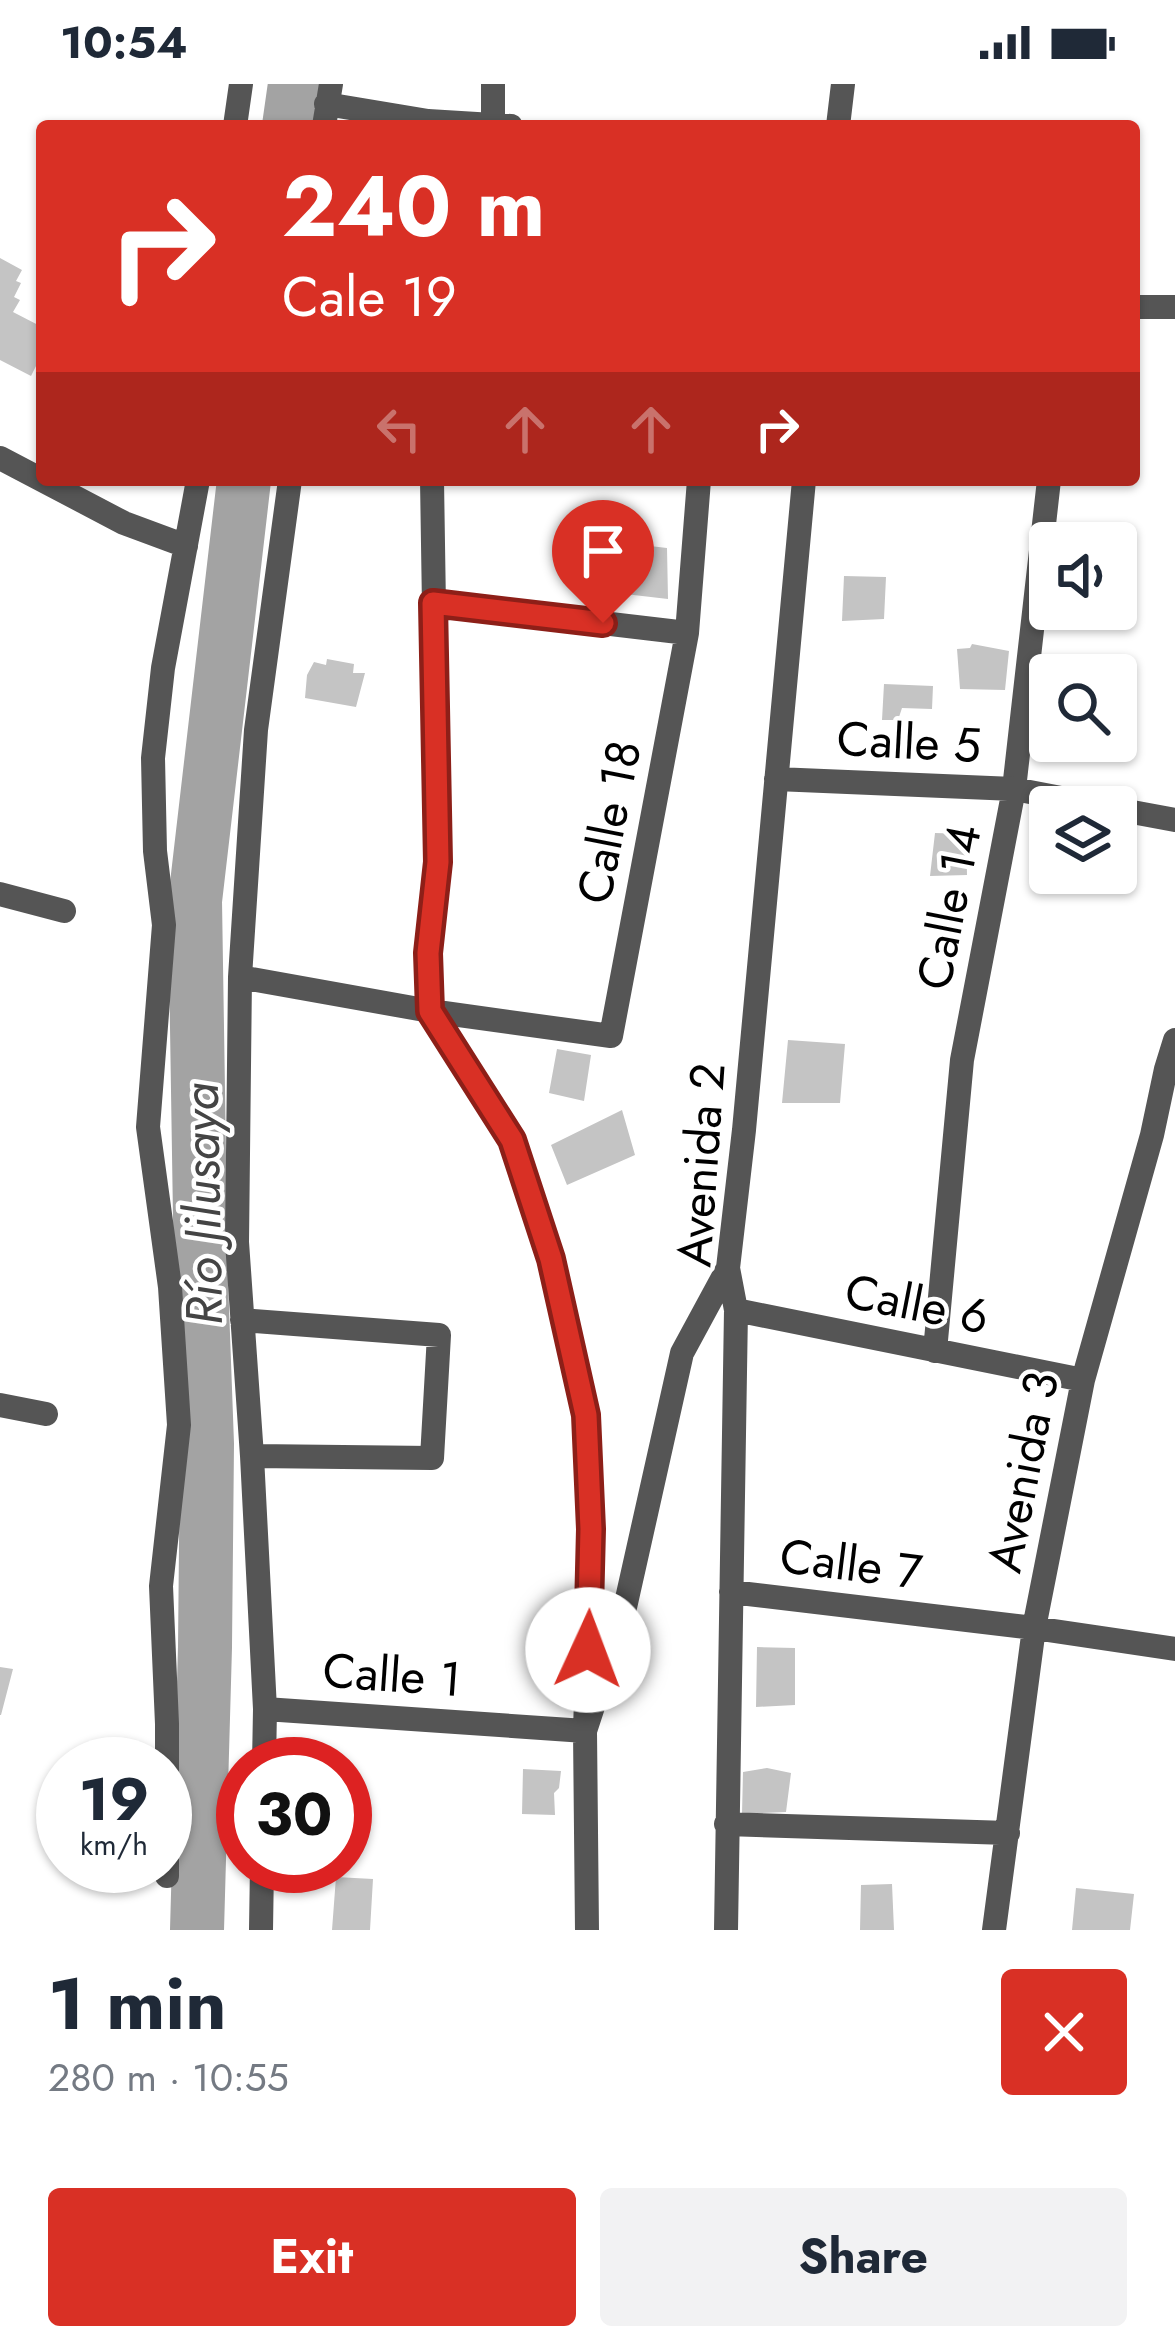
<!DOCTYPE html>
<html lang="en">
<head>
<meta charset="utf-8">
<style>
  :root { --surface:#fff; --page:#f2f2f3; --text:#1f2937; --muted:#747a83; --accent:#d93025 }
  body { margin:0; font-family:Jost,sans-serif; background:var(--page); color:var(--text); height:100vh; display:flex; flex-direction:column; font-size:45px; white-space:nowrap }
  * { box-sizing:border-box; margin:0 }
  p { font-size:39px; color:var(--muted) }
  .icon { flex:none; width:66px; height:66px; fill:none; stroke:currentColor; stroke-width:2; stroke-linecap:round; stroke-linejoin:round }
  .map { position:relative; height:1846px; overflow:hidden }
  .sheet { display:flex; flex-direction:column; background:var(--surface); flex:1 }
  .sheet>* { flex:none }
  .hud { position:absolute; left:36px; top:36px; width:1104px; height:366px; border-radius:12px; box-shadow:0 3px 9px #0004; background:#d93025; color:#fff; overflow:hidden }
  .fabs { position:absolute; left:1029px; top:438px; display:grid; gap:24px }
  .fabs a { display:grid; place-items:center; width:108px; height:108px; border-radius:12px; background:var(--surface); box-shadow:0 3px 9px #0004; font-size:60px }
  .speed { position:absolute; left:36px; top:1653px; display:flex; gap:24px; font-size:60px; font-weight:700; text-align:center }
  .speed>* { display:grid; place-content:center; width:156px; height:156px; border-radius:50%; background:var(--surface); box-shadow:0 3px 9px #0004; line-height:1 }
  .speed small { font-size:30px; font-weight:400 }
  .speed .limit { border:18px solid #d22; background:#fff; color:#111 }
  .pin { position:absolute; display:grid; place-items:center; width:102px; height:102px; color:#fff; margin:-123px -51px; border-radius:50% 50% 50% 0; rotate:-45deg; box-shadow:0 0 12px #0007 }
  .pin .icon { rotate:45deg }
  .me { position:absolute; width:132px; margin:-66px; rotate:2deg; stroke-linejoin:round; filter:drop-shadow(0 0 9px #0008) }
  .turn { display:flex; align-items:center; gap:42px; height:252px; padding:0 48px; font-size:54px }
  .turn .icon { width:156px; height:156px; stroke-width:2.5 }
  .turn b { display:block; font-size:84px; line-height:102px }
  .lanes { display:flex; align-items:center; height:114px; padding:0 48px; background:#0003; justify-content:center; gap:60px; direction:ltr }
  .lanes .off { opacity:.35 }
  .round { display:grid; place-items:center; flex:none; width:126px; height:126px; border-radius:12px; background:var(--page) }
  .summary { display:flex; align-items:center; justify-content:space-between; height:204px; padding:0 48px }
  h1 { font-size:72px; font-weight:700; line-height:90px }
  .primary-button { display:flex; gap:24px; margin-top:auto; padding:24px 48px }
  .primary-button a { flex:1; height:138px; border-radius:12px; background:var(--accent); color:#fff; font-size:48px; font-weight:700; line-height:138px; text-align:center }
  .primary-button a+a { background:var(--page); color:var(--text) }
  .status { display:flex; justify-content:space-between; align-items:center; height:84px; padding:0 60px; background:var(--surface); direction:ltr }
  .status svg { height:33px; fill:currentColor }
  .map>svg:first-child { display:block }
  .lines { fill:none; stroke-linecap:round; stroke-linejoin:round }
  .river { stroke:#a3a3a3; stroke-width:54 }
  .building { fill:#c4c4c4 }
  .minor { stroke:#555; stroke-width:24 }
  .route-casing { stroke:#8d1f18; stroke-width:30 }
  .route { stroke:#d93025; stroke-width:21 }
  .labels { text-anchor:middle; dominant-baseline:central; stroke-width:9; stroke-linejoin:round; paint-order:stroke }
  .street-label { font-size:48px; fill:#000; stroke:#fff }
  .water-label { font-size:51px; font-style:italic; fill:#444; stroke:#fff }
</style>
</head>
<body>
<div class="status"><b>10:54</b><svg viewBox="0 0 49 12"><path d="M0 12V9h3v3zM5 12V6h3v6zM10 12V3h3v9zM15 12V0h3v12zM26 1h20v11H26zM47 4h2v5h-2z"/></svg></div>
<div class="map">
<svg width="1175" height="1846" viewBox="0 0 1175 1846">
  <rect width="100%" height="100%" fill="#fff"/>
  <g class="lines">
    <path class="river" d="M 289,42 L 295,0
      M 197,1846 L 205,1563 L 207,1360 L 201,1196 L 195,817 L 244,396"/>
  </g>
  <path class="building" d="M 0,174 L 22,186 L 16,197 L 21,199 L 14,213 L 20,216 L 13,228 L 42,243 L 42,270 L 31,292 L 0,276 Z
    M 607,457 L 667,464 L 668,515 L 599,507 L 601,477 Z
    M 844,492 L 886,493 L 884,535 L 842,537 Z
    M 972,560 L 1009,567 L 1005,606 L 960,605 L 957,565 L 970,564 Z
    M 327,575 L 354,580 L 353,589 L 365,589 L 356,623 L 305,614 L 307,591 L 314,578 L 326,581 Z
    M 884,600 L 933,602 L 932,625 L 902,624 L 898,636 L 882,636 Z
    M 935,749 L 966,750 L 967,791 L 930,792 Z
    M 788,956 L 845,960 L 840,1019 L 782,1019 Z
    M 557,965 L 591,971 L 584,1017 L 549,1009 Z
    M 622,1026 L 635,1071 L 567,1101 L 551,1061 Z
    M 757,1563 L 795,1564 L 795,1621 L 756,1623 Z
    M 0,1583 L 13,1585 L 1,1631 L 0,1631 Z
    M 767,1684 L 791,1689 L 786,1728 L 742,1730 L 743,1688 Z
    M 523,1685 L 561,1687 L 559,1704 L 554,1709 L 555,1731 L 522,1730 Z
    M 336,1793 L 373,1795 L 370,1846 L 332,1846 Z
    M 892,1800 L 894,1846 L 860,1846 L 861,1801 Z
    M 1076,1804 L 1134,1810 L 1130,1846 L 1072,1846 Z"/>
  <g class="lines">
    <path class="minor" d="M 326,20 L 428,37 L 511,42
      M 493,39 L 493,0
      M 235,42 L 241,0
      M 324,42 L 331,0
      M 838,42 L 843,0
      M 1134,223 L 1175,223
      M 0,374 L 124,439 L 186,462
      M 432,396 L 438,778 L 428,869 L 430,927 L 511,1056 L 551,1175 L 586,1331 L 591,1445 L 585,1647 L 587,1846
      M 433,519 L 687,549
      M 776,695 L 1014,705 L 1108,723
      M 1116,725 L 1175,736
      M 0,810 L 64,827
      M 240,893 L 430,927 L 611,952 L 687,549 L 699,396
      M 736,1226 L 1083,1296
      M 242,1236 L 439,1251 L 432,1374 L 252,1372
      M 935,1267 L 962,976 L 1014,705 L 1049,396
      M 0,1321 L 46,1330
      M 731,1508 L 1034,1544 L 1175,1565
      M 265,1625 L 585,1647 L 624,1528 L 682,1269 L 728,1184
      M 264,1680 L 265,1625 L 252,1372 L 237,1158 L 240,893 L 256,646 L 290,396
      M 726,1740 L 1008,1749
      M 167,1792 L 167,1640 L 161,1502 L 179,1341 L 170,1203 L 148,1043 L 164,841 L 155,767 L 153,674 L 163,584 L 198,396
      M 261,1846 L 262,1782
      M 726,1846 L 736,1226 L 728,1184 L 744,1046 L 804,396
      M 994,1846 L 1034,1544 L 1083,1296 L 1152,1051 L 1166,985 L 1175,956"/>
  </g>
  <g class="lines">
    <g class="route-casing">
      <path id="route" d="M 588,1566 L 591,1445 L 586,1331 L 551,1175 L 512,1056 L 430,927 L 428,869 L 438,778 L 433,519 L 603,539"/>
    </g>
    <use href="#route" class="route"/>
  </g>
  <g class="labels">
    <g class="street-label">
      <text transform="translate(909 658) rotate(3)">Calle 5</text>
      <text transform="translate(609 738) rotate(-79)">Calle 18</text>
      <text transform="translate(949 823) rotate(-79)">Calle 14</text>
      <text transform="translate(701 1081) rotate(-86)">Avenida 2</text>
      <text transform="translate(917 1220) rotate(11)">Calle 6</text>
      <text transform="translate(1023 1388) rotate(-79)">Avenida 3</text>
      <text transform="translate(851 1480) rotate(7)">Calle 7</text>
      <text transform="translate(392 1591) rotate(4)">Calle 1</text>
    </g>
    <g class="water-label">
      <text transform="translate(202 1120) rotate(-91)">Río Jilusaya</text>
    </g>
  </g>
</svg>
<div class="fabs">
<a><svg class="icon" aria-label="sound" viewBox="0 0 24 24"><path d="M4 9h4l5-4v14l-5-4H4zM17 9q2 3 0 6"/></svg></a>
<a><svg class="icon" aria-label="search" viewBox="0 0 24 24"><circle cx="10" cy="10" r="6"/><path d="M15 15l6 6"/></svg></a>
<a><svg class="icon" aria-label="layers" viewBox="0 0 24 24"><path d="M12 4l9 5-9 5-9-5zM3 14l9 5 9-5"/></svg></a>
</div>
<div class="speed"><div>19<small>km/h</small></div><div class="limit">30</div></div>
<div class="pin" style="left:603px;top:539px;background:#d93025"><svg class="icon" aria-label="arrive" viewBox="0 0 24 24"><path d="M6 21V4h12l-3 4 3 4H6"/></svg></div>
<svg class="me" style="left:588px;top:1566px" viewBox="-20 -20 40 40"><circle r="19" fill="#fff"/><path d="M0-13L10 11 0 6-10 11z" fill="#d93025"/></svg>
<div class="hud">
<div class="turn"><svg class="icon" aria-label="right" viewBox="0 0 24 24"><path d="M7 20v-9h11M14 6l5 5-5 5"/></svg><div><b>240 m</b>Cale 19</div></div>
<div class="lanes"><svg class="icon off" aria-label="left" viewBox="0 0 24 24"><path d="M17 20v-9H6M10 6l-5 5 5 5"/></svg><svg class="icon off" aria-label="ahead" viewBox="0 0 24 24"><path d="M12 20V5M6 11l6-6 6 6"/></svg><svg class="icon off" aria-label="ahead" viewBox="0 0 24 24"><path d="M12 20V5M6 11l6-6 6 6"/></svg><svg class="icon" aria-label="right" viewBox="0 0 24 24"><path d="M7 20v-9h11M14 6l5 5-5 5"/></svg></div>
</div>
</div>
<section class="sheet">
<div class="summary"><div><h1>1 min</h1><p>280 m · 10:55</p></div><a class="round" style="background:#d93025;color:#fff"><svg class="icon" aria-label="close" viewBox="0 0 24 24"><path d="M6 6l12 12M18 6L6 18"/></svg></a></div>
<div class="primary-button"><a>Exit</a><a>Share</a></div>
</section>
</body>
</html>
